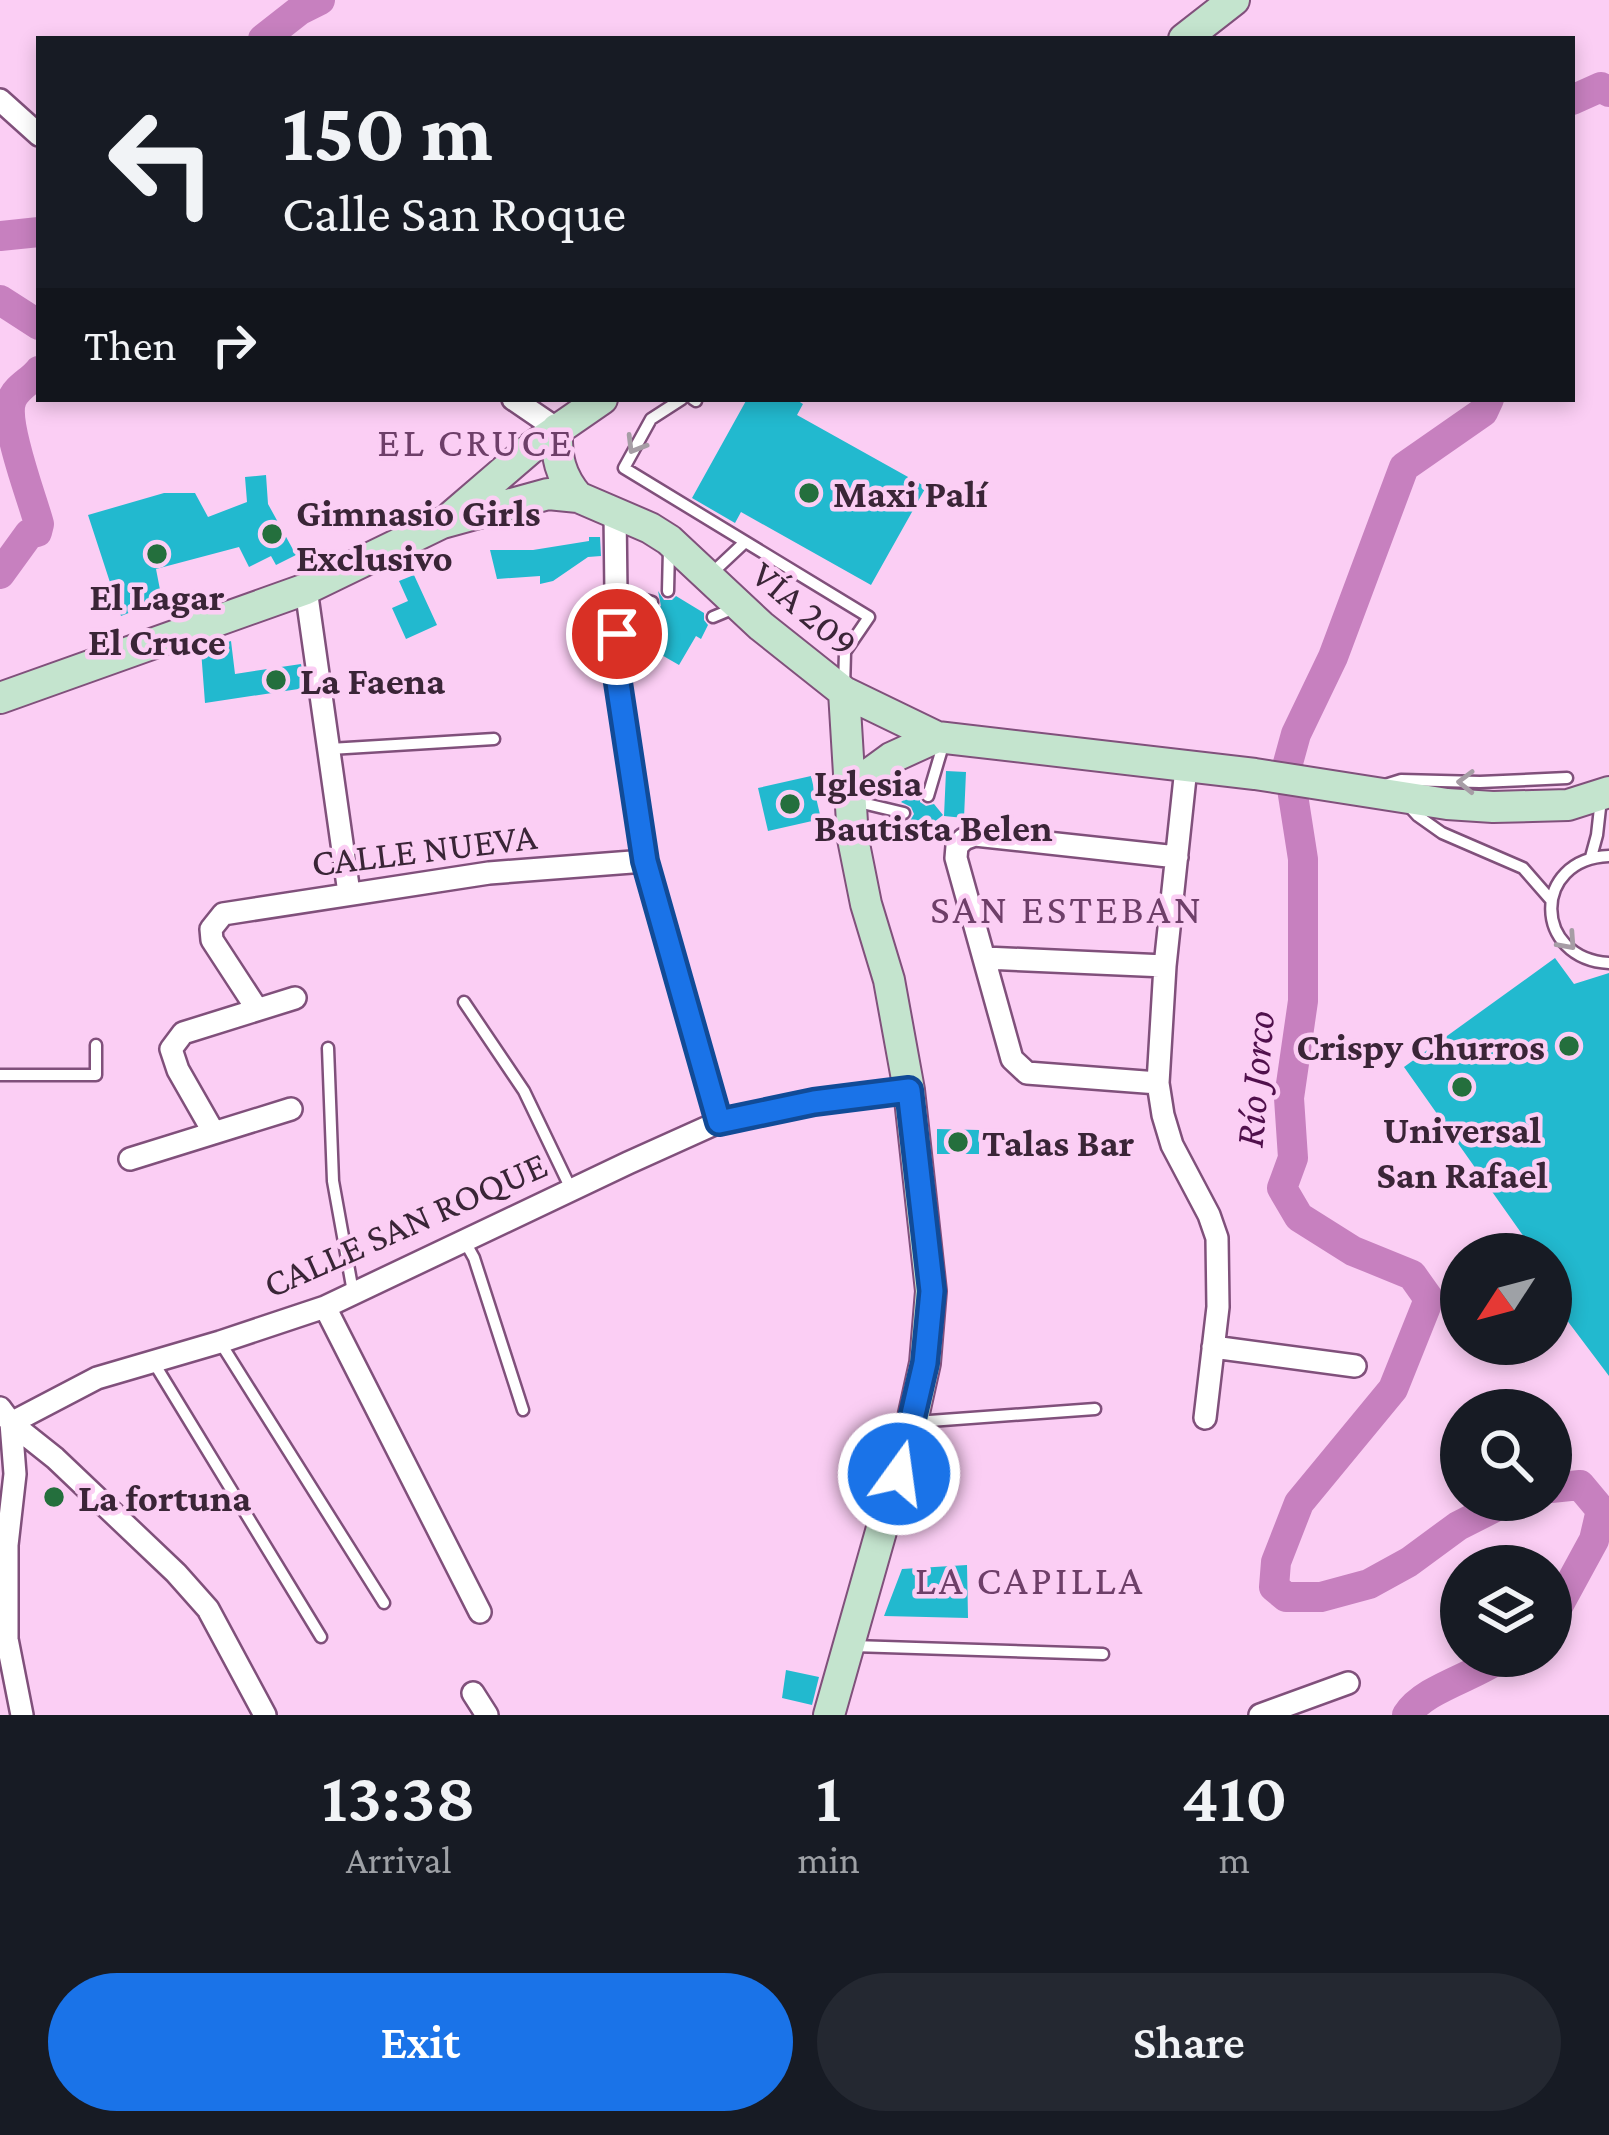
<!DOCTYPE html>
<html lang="en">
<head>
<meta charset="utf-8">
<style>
  :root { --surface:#171b24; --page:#242831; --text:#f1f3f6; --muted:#9ea1a6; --accent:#1a73e8 }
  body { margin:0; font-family:"Crimson Pro",serif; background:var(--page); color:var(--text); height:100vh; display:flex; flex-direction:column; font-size:45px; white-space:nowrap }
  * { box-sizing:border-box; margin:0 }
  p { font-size:39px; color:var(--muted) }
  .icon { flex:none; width:66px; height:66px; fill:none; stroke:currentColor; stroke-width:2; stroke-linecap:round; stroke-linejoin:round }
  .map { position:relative; height:1715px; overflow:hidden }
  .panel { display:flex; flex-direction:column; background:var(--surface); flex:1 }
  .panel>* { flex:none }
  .banner { position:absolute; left:36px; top:36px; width:1539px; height:366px; border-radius:0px; box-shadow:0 6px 18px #0003; background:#171b24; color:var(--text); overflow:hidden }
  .needle { width:78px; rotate:234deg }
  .fabs { position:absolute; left:1440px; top:1233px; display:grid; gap:24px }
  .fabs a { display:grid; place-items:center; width:132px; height:132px; border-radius:50%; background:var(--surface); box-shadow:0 6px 18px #0003; font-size:60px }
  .pin { position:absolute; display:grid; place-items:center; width:102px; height:102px; color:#fff; margin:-51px; border:6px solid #fff; border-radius:50%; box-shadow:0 3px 12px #0007 }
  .me { position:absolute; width:132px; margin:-66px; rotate:14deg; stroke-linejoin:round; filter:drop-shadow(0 0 9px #0008) }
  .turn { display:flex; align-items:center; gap:42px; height:252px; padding:0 48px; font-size:54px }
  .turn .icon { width:156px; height:156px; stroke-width:2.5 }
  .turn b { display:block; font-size:84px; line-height:102px }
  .then { display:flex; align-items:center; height:114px; padding:0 48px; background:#0003; gap:24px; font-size:45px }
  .eta { display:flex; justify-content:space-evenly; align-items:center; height:204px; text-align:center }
  .eta b { font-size:72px; font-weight:600; line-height:84px }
  .button { display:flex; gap:24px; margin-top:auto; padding:24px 48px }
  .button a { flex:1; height:138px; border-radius:72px; background:var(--accent); color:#fff; font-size:48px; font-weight:600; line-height:138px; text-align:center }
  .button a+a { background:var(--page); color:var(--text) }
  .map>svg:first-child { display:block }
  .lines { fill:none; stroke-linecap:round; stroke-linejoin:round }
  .river { stroke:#c780bf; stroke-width:30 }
  .building { fill:#22b9cf }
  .lane-casing { stroke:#80507b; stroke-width:15 }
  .street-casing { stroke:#80507b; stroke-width:26 }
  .secondary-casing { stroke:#80507b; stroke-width:34 }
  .lane { stroke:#fff; stroke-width:10 }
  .street { stroke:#fff; stroke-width:21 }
  .secondary { stroke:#c4e4ce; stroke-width:30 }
  .oneway { stroke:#a69da5 }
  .route-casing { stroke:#114b97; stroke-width:30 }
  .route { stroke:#1a73e8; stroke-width:21 }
  .poi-dot { fill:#246f3d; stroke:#fbcef4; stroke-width:4.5 }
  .labels { text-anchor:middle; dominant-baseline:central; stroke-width:9; stroke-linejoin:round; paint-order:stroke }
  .poi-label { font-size:39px; font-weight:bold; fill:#3a2537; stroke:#fbcef4; text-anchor:start }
  .street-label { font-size:39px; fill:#3a2537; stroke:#fbcef4 }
  .neighbourhood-label { font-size:42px; letter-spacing:3px; fill:#6e3f69; stroke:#fbcef4 }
  .water-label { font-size:42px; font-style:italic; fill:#50104c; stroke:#fbcef4 }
</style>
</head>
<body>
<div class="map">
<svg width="1609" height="1715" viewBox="0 0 1609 1715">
  <rect width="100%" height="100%" fill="#fbcef4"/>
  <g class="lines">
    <path class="river" d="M 263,39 L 300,10 L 320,0
      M 1572,100 L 1601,87 L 1609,92
      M 0,236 L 39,232
      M 0,300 L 39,325
      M 1489,399 L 1483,412 L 1404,467 L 1333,657 L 1296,734 L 1288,763 L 1303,859 L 1303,1001 L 1289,1098 L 1293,1158 L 1282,1188 L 1299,1217 L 1353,1251 L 1412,1275 L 1429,1299 L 1393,1389 L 1299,1503 L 1276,1562 L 1274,1587 L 1286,1597 L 1321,1597 L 1369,1584 L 1409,1562 L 1458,1526 L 1509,1500
      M 0,574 L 29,534 L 37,532 L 39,524 C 32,497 2,422 12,399 C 17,387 31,381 39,371
      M 1551,1488 L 1580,1485 L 1601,1510 L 1594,1540 L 1551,1619
      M 1407,1715 C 1424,1688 1475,1677 1503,1656"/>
  </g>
  <path class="building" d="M 747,399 L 795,399 L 803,404 L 797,415 L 926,487 L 871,585 L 741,512 L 735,523 L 692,498 Z
    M 266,475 L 268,504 L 296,555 L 276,565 L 271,556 L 249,567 L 239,547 L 156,569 L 162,600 L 121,616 L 88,515 L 164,493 L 195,493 L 208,517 L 247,502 L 245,477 Z
    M 589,537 L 600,537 L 601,556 L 588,557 L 553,581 L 540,584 L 540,576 L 497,579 L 490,550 L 533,550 L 589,541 Z
    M 414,575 L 437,625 L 406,639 L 392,608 L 408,601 L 399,581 Z
    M 658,591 L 664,600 L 672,600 L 676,596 L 704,613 L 704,620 L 708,625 L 701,639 L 696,636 L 679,665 L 632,638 L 648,611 L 655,611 L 661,606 Z
    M 231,641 L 235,674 L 301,664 L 305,688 L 205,703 L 201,650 Z
    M 946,771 L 966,772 L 964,818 L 944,816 Z
    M 811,776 L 821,819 L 768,831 L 758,788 Z
    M 920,787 L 920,802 L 926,806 L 934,804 L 943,815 L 920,833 L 910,821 L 914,814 L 911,807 L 901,802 Z
    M 1555,958 L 1574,984 L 1609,973 L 1609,1376 L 1551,1299 L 1551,1254 L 1536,1254 L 1404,1067 Z
    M 937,1129 L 979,1130 L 979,1154 L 937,1154 Z
    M 967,1565 L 968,1618 L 884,1616 L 902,1569 Z
    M 786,1670 L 819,1677 L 812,1705 L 782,1698 Z"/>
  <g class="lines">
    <g class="lane-casing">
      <path id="lane" d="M 682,399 L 651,419 L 624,468 L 869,617 L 845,652 L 844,688
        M 693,399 L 696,401
        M 712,573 L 744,543
        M 668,591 L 669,549
        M 617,592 L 652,602
        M 713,617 L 737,607
        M 330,749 L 494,739
        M 1385,785 L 1401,780 L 1480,782 L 1567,778
        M 928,796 L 944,742
        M 854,801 L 904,813
        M 1407,804 L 1418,816 L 1442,833 L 1523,868 L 1551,900
        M 1609,856 C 1531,859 1533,959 1609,963
        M 1591,857 L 1597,835 L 1601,799
        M 464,1002 L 524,1091 L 571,1189
        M 328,1048 L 333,1181 L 353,1292
        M 0,1075 L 96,1075 L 96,1045
        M 464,1240 L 474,1258 L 523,1410
        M 220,1342 L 384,1603
        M 154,1363 L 321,1637
        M 916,1422 L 1095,1409
        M 853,1646 L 1103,1654"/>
    </g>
    <g class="street-casing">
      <path id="street" d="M 0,100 L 39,135
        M 513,399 L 557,429
        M 615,512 L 617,676 L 645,861 L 719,1122
        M 306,589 L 349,893
        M 1186,768 L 1165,966 L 1158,1083 L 1163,1115 L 1172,1145 L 1209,1215 L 1217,1238 L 1218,1307 L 1205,1418
        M 985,958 L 1165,966
        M 257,1009 L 212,940 L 211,929 L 223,914 L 489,873 L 645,861
        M 1158,1083 L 1027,1073 L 1012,1059 L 956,858 L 957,846 L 964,839 L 975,835 L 1177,857
        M 214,1133 L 178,1070 L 171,1049 L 183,1033 L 295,998
        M 130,1159 L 291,1109
        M 325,1307 L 480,1612
        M 1213,1347 L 1355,1366
        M 0,1408 L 11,1423 L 55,1458 L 176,1573 L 208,1609 L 265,1715
        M 473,1693 L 487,1715
        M 22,1715 L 7,1639 L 7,1545 L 15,1474 L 11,1423 L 97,1378 L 220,1342 L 325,1307 L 628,1163 L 719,1122 L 814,1102 L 909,1090
        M 1260,1715 L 1348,1683"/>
    </g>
    <g class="secondary-casing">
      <path id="secondary" d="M 1184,39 L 1234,0
        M 557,429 C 556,457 560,476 578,497
        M 452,516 L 531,448 L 602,399
        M 0,698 L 306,589 L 442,523 L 548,494 L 578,497 L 650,528 L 669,540 L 761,626 L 844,692 L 937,737 L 1255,774 L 1447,804 L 1493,807 L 1568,805 L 1609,792
        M 850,788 L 891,758 L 937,737
        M 829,1715 L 912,1422 L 925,1363 L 931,1291 L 909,1090 L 889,980 L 866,904 L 853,839 L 844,692"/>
    </g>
    <use href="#lane" class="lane"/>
    <use href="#street" class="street"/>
    <use href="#secondary" class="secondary"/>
  </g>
  <defs><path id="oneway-chevron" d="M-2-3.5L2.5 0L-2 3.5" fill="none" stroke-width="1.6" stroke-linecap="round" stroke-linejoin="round" transform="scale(3)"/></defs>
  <g class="oneway">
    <use href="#oneway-chevron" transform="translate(635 445) rotate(121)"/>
    <use href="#oneway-chevron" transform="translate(1466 782) rotate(-179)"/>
    <use href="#oneway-chevron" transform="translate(1568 942) rotate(48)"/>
  </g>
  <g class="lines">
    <g class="route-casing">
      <path id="route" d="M 617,634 L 617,676 L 645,861 L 719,1122 L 814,1102 L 909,1090 L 932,1291 L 925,1363 L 899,1474"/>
    </g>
    <use href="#route" class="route"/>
  </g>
  <g class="poi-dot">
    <circle cx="809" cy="493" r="12"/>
    <circle cx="272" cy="534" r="12"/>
    <circle cx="157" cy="554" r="12"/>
    <circle cx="276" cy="680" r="12"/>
    <circle cx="790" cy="804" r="12"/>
    <circle cx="1569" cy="1046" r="12"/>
    <circle cx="1462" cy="1087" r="12"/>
    <circle cx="958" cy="1142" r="12"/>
    <circle cx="54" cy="1497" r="12"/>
  </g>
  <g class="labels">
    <g class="poi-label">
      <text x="833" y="493">Maxi Palí</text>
      <text x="296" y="512">Gimnasio Girls<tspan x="296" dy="45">Exclusivo</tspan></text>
      <text x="157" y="596" text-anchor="middle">El Lagar<tspan x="157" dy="45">El Cruce</tspan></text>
      <text x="300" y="680">La Faena</text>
      <text x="814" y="782">Iglesia<tspan x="814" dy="45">Bautista Belen</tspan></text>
      <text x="1545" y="1046" text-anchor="end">Crispy Churros</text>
      <text x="1462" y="1129" text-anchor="middle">Universal<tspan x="1462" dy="45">San Rafael</tspan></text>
      <text x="982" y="1142">Talas Bar</text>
      <text x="78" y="1497">La fortuna</text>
    </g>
    <g class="street-label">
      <text transform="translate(805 608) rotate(40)">VÍA 209</text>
      <text transform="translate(424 849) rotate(-7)">CALLE NUEVA</text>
      <text transform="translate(405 1224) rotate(-24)">CALLE SAN ROQUE</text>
    </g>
    <g class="neighbourhood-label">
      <text x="476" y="441">EL CRUCE</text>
      <text x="1067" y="908">SAN ESTEBAN</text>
      <text x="1030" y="1579">LA CAPILLA</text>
    </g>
    <g class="water-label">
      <text transform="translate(1254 1079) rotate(-85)">Río Jorco</text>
    </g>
  </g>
</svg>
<div class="fabs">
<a><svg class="needle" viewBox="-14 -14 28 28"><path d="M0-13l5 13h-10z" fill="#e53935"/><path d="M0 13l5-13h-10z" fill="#9ea1a6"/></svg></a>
<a><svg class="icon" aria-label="search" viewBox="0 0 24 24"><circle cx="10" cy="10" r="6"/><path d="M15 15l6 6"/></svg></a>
<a><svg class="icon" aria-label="layers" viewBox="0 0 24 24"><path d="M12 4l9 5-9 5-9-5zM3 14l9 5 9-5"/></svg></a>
</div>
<div class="pin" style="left:617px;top:634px;background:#d93025"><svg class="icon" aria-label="arrive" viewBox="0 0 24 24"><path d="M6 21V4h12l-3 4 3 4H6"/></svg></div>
<svg class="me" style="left:899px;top:1474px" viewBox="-20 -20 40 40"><circle r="17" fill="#1a73e8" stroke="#fff" stroke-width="3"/><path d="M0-11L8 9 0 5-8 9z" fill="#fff"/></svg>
<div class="banner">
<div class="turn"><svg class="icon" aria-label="left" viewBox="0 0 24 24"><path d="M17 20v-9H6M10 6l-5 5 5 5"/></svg><div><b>150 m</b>Calle San Roque</div></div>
<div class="then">Then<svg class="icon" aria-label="right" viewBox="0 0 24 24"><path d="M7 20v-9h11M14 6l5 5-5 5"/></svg></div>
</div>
</div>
<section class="panel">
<div class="eta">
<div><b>13:38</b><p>Arrival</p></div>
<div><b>1</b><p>min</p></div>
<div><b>410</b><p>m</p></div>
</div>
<div class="button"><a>Exit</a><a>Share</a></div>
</section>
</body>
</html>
